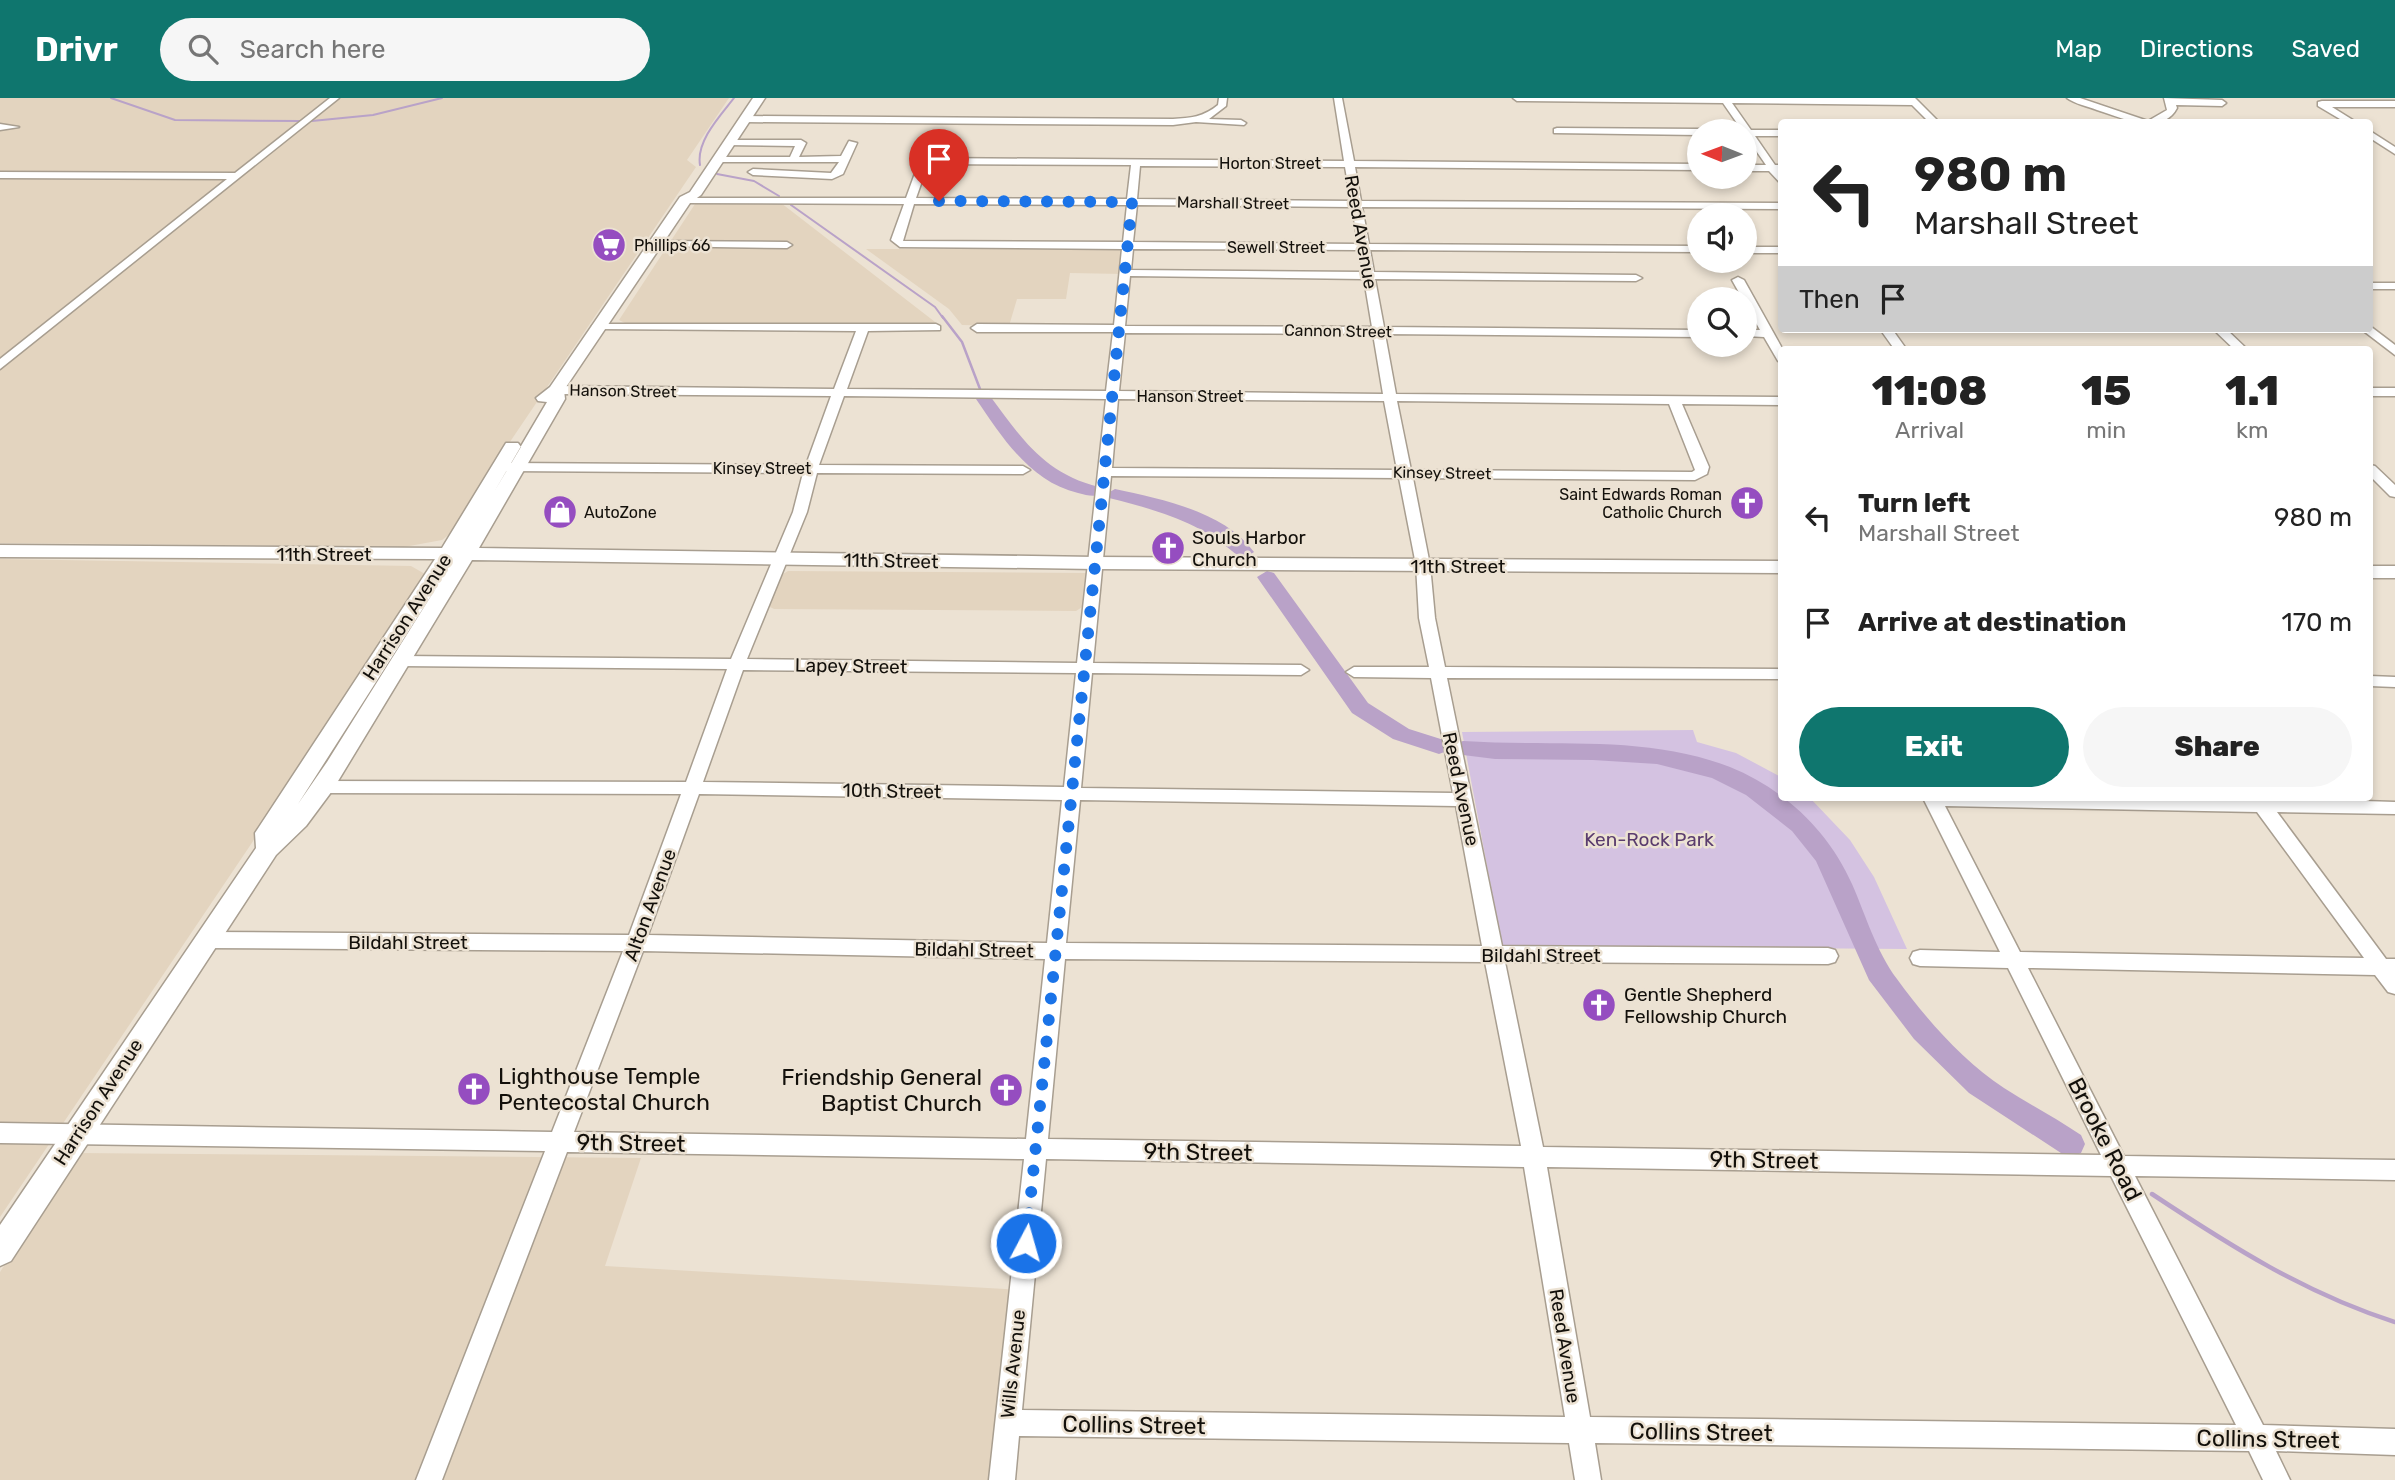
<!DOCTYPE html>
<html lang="en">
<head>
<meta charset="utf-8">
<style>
  :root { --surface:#fff; --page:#f6f6f6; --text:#222; --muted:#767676; --accent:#0f766e }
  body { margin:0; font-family:Rubik,sans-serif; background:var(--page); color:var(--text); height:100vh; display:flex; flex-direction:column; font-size:26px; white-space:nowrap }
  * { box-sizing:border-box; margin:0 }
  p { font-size:23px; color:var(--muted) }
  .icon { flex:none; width:38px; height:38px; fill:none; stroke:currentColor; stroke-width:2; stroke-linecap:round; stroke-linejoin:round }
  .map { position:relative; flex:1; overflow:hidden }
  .panel { position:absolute; left:1778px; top:248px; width:595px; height:455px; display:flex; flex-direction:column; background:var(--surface); border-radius:7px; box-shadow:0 4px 10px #0003 }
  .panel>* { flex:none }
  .top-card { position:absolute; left:1778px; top:21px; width:595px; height:214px; border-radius:7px; box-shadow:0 4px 10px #0003; background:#fff; color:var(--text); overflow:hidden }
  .needle { width:46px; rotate:271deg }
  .controls { position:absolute; left:1687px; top:21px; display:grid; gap:14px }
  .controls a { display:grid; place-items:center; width:70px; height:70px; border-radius:50%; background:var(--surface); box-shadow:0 4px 10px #0003; font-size:35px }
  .pin { position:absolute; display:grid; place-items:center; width:60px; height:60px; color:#fff; margin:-72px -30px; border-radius:50% 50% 50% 0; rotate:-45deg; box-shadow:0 0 7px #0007 }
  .pin .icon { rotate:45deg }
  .me { position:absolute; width:77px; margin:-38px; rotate:6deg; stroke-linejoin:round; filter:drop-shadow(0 0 5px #0008) }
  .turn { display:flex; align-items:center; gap:24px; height:147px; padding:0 21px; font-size:32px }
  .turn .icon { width:91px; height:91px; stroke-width:2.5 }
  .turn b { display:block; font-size:49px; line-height:60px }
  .then { display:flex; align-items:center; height:66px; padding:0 21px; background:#0003; gap:14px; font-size:26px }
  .eta { display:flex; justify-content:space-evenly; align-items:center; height:119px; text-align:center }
  .eta b { font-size:42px; font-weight:800; line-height:49px }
  .primary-button { display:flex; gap:14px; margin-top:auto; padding:14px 21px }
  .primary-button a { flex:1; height:80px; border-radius:42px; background:var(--accent); color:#fff; font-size:28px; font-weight:800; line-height:80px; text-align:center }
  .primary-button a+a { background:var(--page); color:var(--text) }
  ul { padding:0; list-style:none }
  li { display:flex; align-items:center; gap:21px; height:105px; padding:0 21px }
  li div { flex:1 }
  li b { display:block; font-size:26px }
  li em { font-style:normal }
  header { display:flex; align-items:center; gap:42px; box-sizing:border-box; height:98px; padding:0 35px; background:var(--accent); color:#fff }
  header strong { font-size:33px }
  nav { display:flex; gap:38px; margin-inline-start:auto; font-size:24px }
  .search { width:490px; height:63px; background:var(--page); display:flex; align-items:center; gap:18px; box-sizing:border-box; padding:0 24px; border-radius:38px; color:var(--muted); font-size:26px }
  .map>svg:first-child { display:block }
  .built { fill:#e3d4bf }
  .green { fill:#d4c2e1 }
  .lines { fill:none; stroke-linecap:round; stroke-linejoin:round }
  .stream-far2 { stroke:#b9a2c8; stroke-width:2 }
  .stream-far1 { stroke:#b9a2c8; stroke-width:2.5 }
  .stream { stroke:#b9a2c8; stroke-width:4.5 }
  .river { fill:#b9a2c8; fill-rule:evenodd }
  .minor-casing { stroke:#a89e90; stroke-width:3 }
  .major-casing { stroke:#a89e90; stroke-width:3 }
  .minor { fill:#fff; fill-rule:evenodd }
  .major { fill:#fff; fill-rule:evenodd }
  .route { stroke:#1a73e8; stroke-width:12; stroke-dasharray:0 21.6 }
  .labels { text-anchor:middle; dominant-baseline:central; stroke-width:5; stroke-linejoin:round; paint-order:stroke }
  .far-street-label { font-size:16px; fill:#13100b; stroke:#ece2d3 }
  .far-poi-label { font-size:16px; fill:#13100b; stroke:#ece2d3; text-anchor:start }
  .street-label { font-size:19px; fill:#13100b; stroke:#ece2d3 }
  .poi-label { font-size:19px; fill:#13100b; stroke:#ece2d3; text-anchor:start }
  .park-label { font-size:19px; fill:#5a3c6e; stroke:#ece2d3 }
  .near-poi-label { font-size:23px; fill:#13100b; stroke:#ece2d3; text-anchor:start }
  .near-street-label { font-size:23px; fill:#13100b; stroke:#ece2d3 }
</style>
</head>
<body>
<header>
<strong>Drivr</strong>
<div class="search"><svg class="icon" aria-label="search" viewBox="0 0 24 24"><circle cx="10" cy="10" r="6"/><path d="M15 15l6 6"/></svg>Search here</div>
<nav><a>Map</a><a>Directions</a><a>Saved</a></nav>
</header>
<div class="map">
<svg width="2395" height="1382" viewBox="0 0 2395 1382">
  <rect width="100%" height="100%" fill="#ece2d3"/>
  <path class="built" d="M 0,0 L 729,0 L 687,62 L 696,69 L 480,388 L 455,432 L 442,442 L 404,449 L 0,445 Z
    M 707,104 L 781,105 L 939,227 L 625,225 L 619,222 L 695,106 Z
    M 866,151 L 1120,151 L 1124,154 L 1123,176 L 1070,175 L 1066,201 L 1017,201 L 1009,228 L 962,227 L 949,211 Z
    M 0,461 L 411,468 L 425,476 L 422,491 L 408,513 L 0,1119 Z
    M 788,473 L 1086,475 L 1089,479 L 1087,506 L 1076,513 L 774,511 L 766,507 L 778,479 Z
    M 77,1055 L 641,1060 L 605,1168 L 1021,1192 L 997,1382 L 0,1382 L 0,1174 Z"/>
  <path class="green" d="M 1693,632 L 1697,644 L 1736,655 L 1781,679 L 1782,700 L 1810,700 L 1850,742 L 1874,779 L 1907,851 L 1502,848 L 1462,634 Z"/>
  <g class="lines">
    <path class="stream-far2" d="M 111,0 L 175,22 L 301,23
      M 312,23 L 373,17 L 442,0
      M 700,67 C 696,43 720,18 734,0
      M 717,76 L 754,83 L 779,98
      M 791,107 L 935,209 L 943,220"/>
    <path class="stream-far1" d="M 942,218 L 962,244 L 980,291"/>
    <path class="stream" d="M 2152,1096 C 2229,1147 2306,1196 2395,1224"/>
    <path class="river" d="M 984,296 L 990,298 C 1022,341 1044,375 1099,389 L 1102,393 L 1099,397 C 1092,399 1086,397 1078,395 C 1030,384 1002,339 976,301 Z
      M 1115,391 C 1161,401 1224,413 1254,454 L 1245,460 L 1238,458 C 1200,424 1157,412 1109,400 L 1106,396 Z
      M 1267,473 L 1274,475 L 1368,605 L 1409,631 L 1447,643 L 1450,648 L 1447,653 L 1439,656 L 1393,641 L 1352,615 L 1257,479 Z
      M 1463,643 C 1551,649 1646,636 1730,669 C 1784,691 1828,732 1852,786 C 1866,818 1876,853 1897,881 C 1927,922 1962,962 2004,990 C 2029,1006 2056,1020 2081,1037 L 2085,1046 L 2081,1055 L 2071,1059 L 2061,1055 L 1969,995 L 1914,941 L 1869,882 L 1816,763 L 1792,733 L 1746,697 L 1712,680 L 1657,666 L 1593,662 L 1495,661 L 1455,656 L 1452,651 L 1455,646 Z"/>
    <g class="minor-casing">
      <path id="minor" d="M 330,0 L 339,0 L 0,271 L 0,261 L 227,81 L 0,80 L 0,74 L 235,75 Z
        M 1219,0 L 1227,0 L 1226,8 L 1209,21 L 1241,22 L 1246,25 L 1244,27 L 1196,24 L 1173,27 L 745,24 L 740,21 L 745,18 L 1173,21 C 1190,20 1204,19 1218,7 Z
        M 1334,0 L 1342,0 L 1354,63 L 1699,66 L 1699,72 L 1355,69 L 1361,103 L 1782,105 L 1782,111 L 1362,109 L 1369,146 L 1699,148 L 1699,154 L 1370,152 L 1374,174 L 1636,177 L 1642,180 L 1636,183 L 1375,181 L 1384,229 L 1699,232 L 1699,239 L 1385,236 L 1396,296 L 1782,299 L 1782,307 L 1682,306 L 1709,369 L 1707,376 L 1695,382 L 1413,380 L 1430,467 L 1435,520 L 1445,569 L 1782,571 L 1782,581 L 1447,580 L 1502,848 L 1828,850 L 1835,852 L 1838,858 L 1835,864 L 1828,866 L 1505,864 L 1543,1049 L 2101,1057 L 2008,870 L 1920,868 L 1913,866 L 1910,860 L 1913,854 L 1920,852 L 2000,854 L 1923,700 L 2266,700 L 2395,704 L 2395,716 L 2277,714 L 2386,861 L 2395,861 L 2395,896 L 2388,894 L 2375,877 L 2028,870 L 2124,1058 L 2395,1062 L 2395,1082 L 2135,1078 L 2263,1327 L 2395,1331 L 2395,1357 L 2276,1353 L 2290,1382 L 2263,1382 L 2249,1353 L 1595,1345 L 1601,1382 L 1575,1382 L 1569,1345 L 1019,1338 L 1015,1382 L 989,1382 L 1024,1061 L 567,1054 L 442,1382 L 416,1382 L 545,1053 L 0,1045 L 0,1025 L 552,1034 L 623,853 L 205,850 L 198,847 L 195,842 L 198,837 L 205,834 L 629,837 L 681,696 L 321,695 L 315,693 L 312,689 L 315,685 L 321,683 L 686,684 L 727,571 L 401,568 L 393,563 L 401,558 L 731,561 L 793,414 L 803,375 L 502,373 L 495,369 L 502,365 L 806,367 L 831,298 L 556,296 L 550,292 L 556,288 L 834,291 L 856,233 L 598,231 L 592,228 L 594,226 L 936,226 L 940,228 L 940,232 L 868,233 L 847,291 L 1106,293 L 1113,234 L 977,234 L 971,230 L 977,226 L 1114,227 L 1122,151 L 900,149 L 891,142 L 904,106 L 685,105 L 681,104 L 681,100 L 906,100 L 926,45 L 931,42 L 936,45 L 930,60 L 1344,63 ZM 928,66 L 1131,67 L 1127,101 L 916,100 ZM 1140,68 L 1345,69 L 1351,103 L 1137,101 ZM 914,106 L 1127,107 L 1123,144 L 903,143 ZM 1137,107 L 1352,109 L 1358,146 L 1133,144 ZM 1133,151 L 1359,152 L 1363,174 L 1131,172 ZM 1130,178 L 1364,181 L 1372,229 L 1125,228 ZM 1125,235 L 1373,236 L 1383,296 L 1119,293 ZM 844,298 L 1106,301 L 1077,565 L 747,561 L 807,414 L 817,375 L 1023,376 L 1030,372 L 1023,368 L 819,367 ZM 1118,301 L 1384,303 L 1397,372 L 1112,370 ZM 1397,303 L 1669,306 L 1695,372 L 1692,374 L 1411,372 ZM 1111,378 L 1399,380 L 1416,467 L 1419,520 L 1429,569 L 1354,569 L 1346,574 L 1354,579 L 1431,580 L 1453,695 L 1081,690 L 1092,575 L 1301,577 L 1309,572 L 1301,567 L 1093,565 ZM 743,572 L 1076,575 L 1064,689 L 703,684 ZM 699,696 L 1062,702 L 1047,845 L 648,837 ZM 1080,702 L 1456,708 L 1482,848 L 1066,845 ZM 1945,708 L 2257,714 L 2364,860 L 2020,854 ZM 643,853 L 1045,861 L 1026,1041 L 574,1034 ZM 1065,861 L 1485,864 L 1521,1048 L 1048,1041 ZM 1046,1061 L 1524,1069 L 1565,1319 L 1022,1312 ZM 1547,1069 L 2111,1078 L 2236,1327 L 1590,1319 Z
        M 1513,0 L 1915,0 L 1939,24 L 1929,24 L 1912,7 L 1732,5 L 1751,32 L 1782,32 L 1782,38 L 1755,38 L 1775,67 L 1782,67 L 1779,73 L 1782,87 L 1769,73 L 1745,73 L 1745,67 L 1766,67 L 1723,5 L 1517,3 Z
        M 2067,0 L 2080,0 L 2148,23 L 2167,12 L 2164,0 L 2222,2 L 2226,5 L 2222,8 L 2176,7 L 2177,10 C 2162,39 2119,19 2097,12 C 2087,8 2075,6 2067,0 Z
        M 2322,3 L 2395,3 L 2395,9 L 2332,9 L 2356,24 L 2345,24 L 2318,8 L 2318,4 Z
        M 0,26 L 19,29 L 0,32 Z
        M 1557,30 L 1699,31 L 1703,33 L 1699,33 L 1699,37 L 1554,35 L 1554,31 Z
        M 2370,33 L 2395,49 L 2395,56 L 2370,40 Z
        M 729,42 L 801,42 L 806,45 L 799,59 L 841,58 L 849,43 L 857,45 L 843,76 L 832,81 L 753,77 L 748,74 L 753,71 L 831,75 L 839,64 L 715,64 L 713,62 L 718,59 L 790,59 L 795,48 L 726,47 L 724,45 Z
        M 655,143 L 787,144 L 792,147 L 787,150 L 651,148 L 651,144 Z
        M 1745,149 L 1782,149 L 1782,155 L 1745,155 Z
        M 1738,179 L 1744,182 L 1783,252 L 1782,263 L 1778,263 L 1764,239 L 1745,238 L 1745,232 L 1760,232 L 1732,182 Z
        M 2370,185 L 2395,185 L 2395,191 L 2370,191 Z
        M 2370,228 L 2395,247 L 2395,257 L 2361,231 L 2370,231 Z
        M 1880,231 L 1892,231 L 1907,252 L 1895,252 Z
        M 2213,231 L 2226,231 L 2248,252 L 2235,252 Z
        M 2370,290 L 2395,290 L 2395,298 L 2370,298 Z
        M 2370,367 L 2375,368 L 2395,387 L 2395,399 L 2390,398 L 2370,378 Z
        M 2370,578 L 2395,579 L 2395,589 L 2370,588 Z"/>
    </g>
    <g class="major-casing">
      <path id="major" d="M 753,0 L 765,0 L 701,97 L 690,105 L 564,292 L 565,301 L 479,450 L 1095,459 L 1782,463 L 1782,475 L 1095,471 L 472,462 L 332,693 L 306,728 L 276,757 L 11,1163 L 0,1168 L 0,1127 L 256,750 L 255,735 L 259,729 L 435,461 L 0,459 L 0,447 L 442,450 L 506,345 L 518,345 L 521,349 L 494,394 L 547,304 L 538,303 L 536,300 L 550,289 L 680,99 L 690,94 ZM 443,479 L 327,664 L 298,706 Z
        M 2370,468 L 2395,468 L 2395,480 L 2370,480 Z"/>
    </g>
    <use href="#minor" class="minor"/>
    <use href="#major" class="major"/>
  </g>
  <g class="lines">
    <path class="route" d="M 939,103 L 1132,104 L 1026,1145"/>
  </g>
  <defs>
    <g id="supermarket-disc" transform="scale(1.75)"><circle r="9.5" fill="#954dc0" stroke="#ece2d3"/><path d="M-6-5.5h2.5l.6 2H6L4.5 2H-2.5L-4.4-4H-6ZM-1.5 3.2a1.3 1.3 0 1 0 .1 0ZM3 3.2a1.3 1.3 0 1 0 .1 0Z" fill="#fff"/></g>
    <g id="church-disc" transform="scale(1.75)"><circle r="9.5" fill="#954dc0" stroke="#ece2d3"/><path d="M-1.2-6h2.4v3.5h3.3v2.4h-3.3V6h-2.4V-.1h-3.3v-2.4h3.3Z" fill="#fff"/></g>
    <g id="shop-disc" transform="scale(1.75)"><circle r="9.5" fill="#954dc0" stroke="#ece2d3"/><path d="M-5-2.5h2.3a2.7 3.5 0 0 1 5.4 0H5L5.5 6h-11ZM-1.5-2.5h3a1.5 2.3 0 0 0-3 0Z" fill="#fff"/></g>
  </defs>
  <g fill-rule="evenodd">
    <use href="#supermarket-disc" x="609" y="147"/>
    <use href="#church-disc" x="1747" y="405"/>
    <use href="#shop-disc" x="560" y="414"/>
    <use href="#church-disc" x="1168" y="450"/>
    <use href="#church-disc" x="1599" y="907"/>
    <use href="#church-disc" x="474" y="991"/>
    <use href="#church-disc" x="1006" y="992"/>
  </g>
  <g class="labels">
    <g class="far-street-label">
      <text x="1270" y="65">Horton Street</text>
      <text transform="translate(1233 105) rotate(1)">Marshall Street</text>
      <text x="1276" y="149">Sewell Street</text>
      <text transform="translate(1338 233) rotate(1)">Cannon Street</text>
      <text transform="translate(623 293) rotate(1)">Hanson Street</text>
      <text x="1190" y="298">Hanson Street</text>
      <text x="762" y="370">Kinsey Street</text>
      <text transform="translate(1442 375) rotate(1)">Kinsey Street</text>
    </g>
    <g class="far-poi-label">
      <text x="634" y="147">Phillips 66</text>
      <text x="1722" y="396" text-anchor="end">Saint Edwards Roman<tspan x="1722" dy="18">Catholic Church</tspan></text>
      <text x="584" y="414">AutoZone</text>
    </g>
    <g class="street-label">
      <text transform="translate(1361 134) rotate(80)">Reed Avenue</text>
      <text x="324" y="456">11th Street</text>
      <text transform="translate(891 463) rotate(1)">11th Street</text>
      <text x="1458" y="468">11th Street</text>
      <text transform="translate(407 519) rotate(-57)">Harrison Avenue</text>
      <text transform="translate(851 568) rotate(1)">Lapey Street</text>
      <text transform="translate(1461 691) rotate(78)">Reed Avenue</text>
      <text transform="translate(892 693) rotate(1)">10th Street</text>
      <text transform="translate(650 807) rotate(-70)">Alton Avenue</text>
      <text x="408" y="844">Bildahl Street</text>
      <text transform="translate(974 852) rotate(1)">Bildahl Street</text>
      <text x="1541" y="857">Bildahl Street</text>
      <text transform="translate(98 1004) rotate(-57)">Harrison Avenue</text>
      <text transform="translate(1565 1248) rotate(81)">Reed Avenue</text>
      <text transform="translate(1013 1266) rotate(-84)">Wills Avenue</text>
    </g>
    <g class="poi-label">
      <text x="1192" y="439">Souls Harbor<tspan x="1192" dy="22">Church</tspan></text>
      <text x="1624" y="896">Gentle Shepherd<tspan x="1624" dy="22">Fellowship Church</tspan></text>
    </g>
    <g class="park-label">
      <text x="1649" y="741">Ken-Rock Park</text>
    </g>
    <g class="near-poi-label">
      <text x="498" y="978">Lighthouse Temple<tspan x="498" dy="26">Pentecostal Church</tspan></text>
      <text x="982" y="979" text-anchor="end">Friendship General<tspan x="982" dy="26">Baptist Church</tspan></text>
    </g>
    <g class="near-street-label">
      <text transform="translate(2105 1041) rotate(63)">Brooke Road</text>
      <text transform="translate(631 1045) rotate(1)">9th Street</text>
      <text transform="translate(1198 1054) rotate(1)">9th Street</text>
      <text transform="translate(1764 1062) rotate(1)">9th Street</text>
      <text transform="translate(1134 1327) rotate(1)">Collins Street</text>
      <text transform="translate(1701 1334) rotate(1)">Collins Street</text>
      <text transform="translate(2268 1341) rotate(1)">Collins Street</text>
    </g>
  </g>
</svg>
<div class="controls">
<a><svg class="needle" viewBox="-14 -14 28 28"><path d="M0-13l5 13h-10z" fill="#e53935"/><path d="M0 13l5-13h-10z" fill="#767676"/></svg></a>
<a><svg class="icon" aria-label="sound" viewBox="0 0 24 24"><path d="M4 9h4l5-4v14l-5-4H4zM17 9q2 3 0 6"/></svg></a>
<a><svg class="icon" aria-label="search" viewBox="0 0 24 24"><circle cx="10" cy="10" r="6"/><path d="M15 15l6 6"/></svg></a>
</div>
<div class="pin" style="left:939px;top:103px;background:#d93025"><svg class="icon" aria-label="arrive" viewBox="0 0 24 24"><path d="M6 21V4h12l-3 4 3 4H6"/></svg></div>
<svg class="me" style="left:1026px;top:1145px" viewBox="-20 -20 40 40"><circle r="17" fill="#1a73e8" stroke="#fff" stroke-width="3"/><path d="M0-11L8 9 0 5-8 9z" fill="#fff"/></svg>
<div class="top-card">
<div class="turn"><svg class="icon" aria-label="left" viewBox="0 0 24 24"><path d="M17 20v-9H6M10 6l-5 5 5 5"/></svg><div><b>980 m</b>Marshall Street</div></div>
<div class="then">Then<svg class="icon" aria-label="arrive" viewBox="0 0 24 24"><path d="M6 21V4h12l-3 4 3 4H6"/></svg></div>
</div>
<section class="panel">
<div class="eta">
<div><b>11:08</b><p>Arrival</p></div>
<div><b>15</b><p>min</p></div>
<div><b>1.1</b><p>km</p></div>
</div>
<ul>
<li><svg class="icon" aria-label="left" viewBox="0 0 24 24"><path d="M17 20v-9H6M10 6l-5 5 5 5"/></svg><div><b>Turn left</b><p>Marshall Street</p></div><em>980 m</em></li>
<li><svg class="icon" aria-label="arrive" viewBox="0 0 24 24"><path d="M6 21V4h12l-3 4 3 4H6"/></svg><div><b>Arrive at destination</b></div><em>170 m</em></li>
</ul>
<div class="primary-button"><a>Exit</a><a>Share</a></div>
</section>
</div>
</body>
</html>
